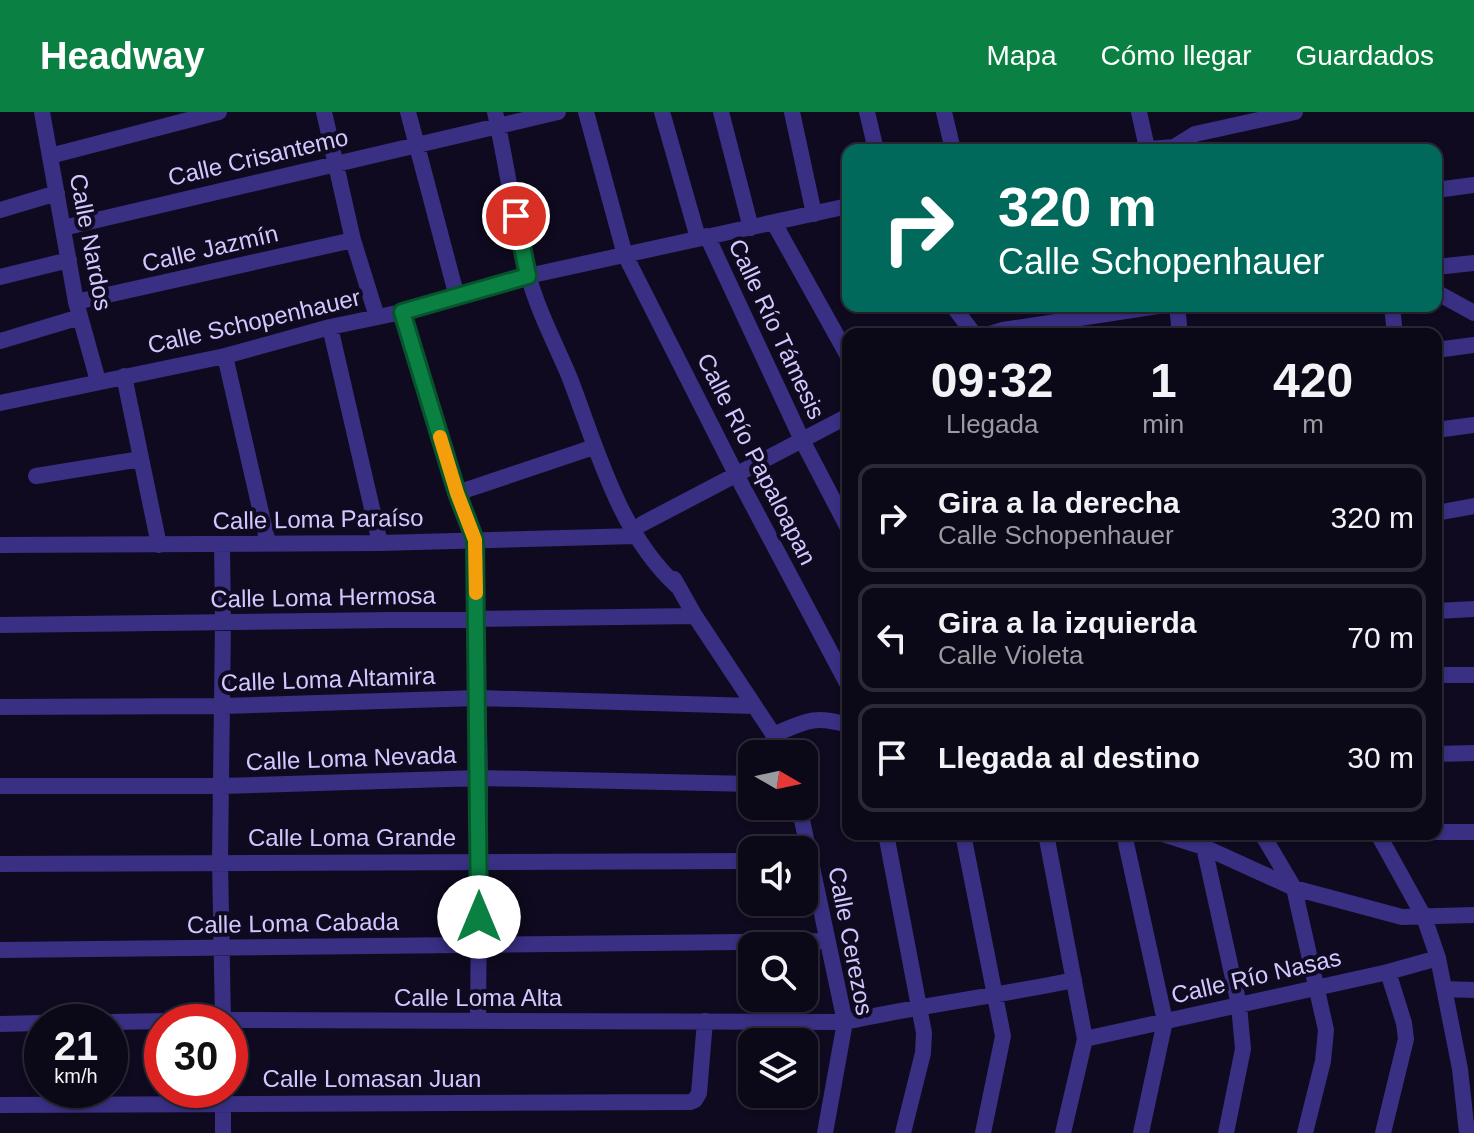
<!DOCTYPE html>
<html lang="es">
<head>
<meta charset="utf-8">
<style>
  :root { --surface:#0b0817; --page:#141120; --text:#f1f3f6; --muted:#9a9aa1; --line:#2b2936; --accent:#0b8043 }
  body { margin:0; font-family:Helvetica,sans-serif; background:var(--page); color:var(--text); height:100vh; display:flex; flex-direction:column; font-size:30px; white-space:nowrap }
  * { box-sizing:border-box; margin:0 }
  p { font-size:26px; color:var(--muted) }
  .icon { flex:none; width:44px; height:44px; fill:none; stroke:currentColor; stroke-width:2; stroke-linecap:round; stroke-linejoin:round }
  .map { position:relative; flex:1; overflow:hidden }
  .side { position:absolute; left:842px; top:216px; width:600px; height:512px; display:flex; flex-direction:column; background:var(--surface); border-radius:16px; box-shadow:0 2px 6px #0004,0 0 0 2px var(--line) }
  .side>* { flex:none }
  .banner { position:absolute; left:842px; top:32px; width:600px; height:168px; border-radius:16px; box-shadow:0 2px 6px #0004,0 0 0 2px var(--line); background:#00695c; color:#fff; overflow:hidden }
  .needle { width:52px; rotate:99deg }
  .buttons { position:absolute; left:738px; top:628px; display:grid; gap:16px }
  .buttons a { display:grid; place-items:center; width:80px; height:80px; border-radius:16px; background:var(--surface); box-shadow:0 2px 6px #0004,0 0 0 2px var(--line); font-size:40px }
  .speed { position:absolute; left:24px; top:892px; display:flex; gap:16px; font-size:40px; font-weight:700; text-align:center }
  .speed>* { display:grid; place-content:center; width:104px; height:104px; border-radius:50%; background:var(--surface); box-shadow:0 2px 6px #0004,0 0 0 2px var(--line); line-height:1 }
  .speed small { font-size:20px; font-weight:400 }
  .speed .limit { border:12px solid #d22; background:#fff; color:#111 }
  .pin { position:absolute; display:grid; place-items:center; width:68px; height:68px; color:#fff; margin:-34px; border:4px solid #fff; border-radius:50%; box-shadow:0 2px 8px #0007 }
  .me { position:absolute; width:88px; margin:-44px; rotate:0deg; stroke-linejoin:round; filter:drop-shadow(0 0 6px #0008) }
  .turn { display:flex; align-items:center; gap:28px; height:168px; padding:0 24px; font-size:36px }
  .turn .icon { width:104px; height:104px; stroke-width:2.5 }
  .turn b { display:block; font-size:56px; line-height:68px }
  .eta { display:flex; justify-content:space-evenly; align-items:center; height:136px; text-align:center }
  .eta b { font-size:48px; font-weight:700; line-height:56px }
  ul { padding:0; list-style:none }
  li { display:flex; align-items:center; gap:24px; height:108px; margin:0 16px 12px; padding:0 8px; border:4px solid var(--line); border-radius:16px }
  li div { flex:1 }
  li b { display:block; font-size:30px }
  li em { font-style:normal }
  header { display:flex; align-items:center; gap:48px; box-sizing:border-box; height:112px; padding:0 40px; background:var(--accent); color:#fff }
  header strong { font-size:38px }
  nav { display:flex; gap:44px; margin-inline-start:auto; font-size:28px }
  .map>svg:first-child { display:block }
  .lines { fill:none; stroke-linecap:round; stroke-linejoin:round }
  .minor { stroke:#392f83; stroke-width:16 }
  .route-casing { stroke:#07532c; stroke-width:20 }
  .route { stroke:#0b8043; stroke-width:14 }
  .slow { stroke:#f59e0b; stroke-width:14 }
  .labels { text-anchor:middle; dominant-baseline:central; stroke-width:8; stroke-linejoin:round; paint-order:stroke }
  .street-label { font-size:24px; fill:#d2c8ff; stroke:#0f0a1f }
</style>
</head>
<body>
<header>
<strong>Headway</strong>
<nav><a>Mapa</a><a>Cómo llegar</a><a>Guardados</a></nav>
</header>
<div class="map">
<svg width="1474" height="1021" viewBox="0 0 1474 1021">
  <rect width="100%" height="100%" fill="#0f0a1f"/>
  <g class="lines">
    <path class="minor" d="M 42,0 L 76,190 L 98,269
      M 324,0 L 353,128 L 377,205
      M 408,0 L 457,185
      M 495,0 C 507,54 514,109 528,162 C 537,197 555,231 569,264 C 597,336 618,420 677,474
      M 586,0 L 625,143 L 736,362 L 848,573
      M 662,0 L 698,126
      M 721,0 L 751,116
      M 792,0 L 814,102
      M 867,0 L 876,38
      M 944,0 L 953,38
      M 1139,0 L 1147,36
      M 1174,35 L 1195,22 L 1295,0
      M 1137,38 L 1174,35 L 1179,38
      M 50,44 L 219,0
      M 1436,78 L 1474,73
      M 0,98 L 57,81
      M 774,111 L 848,244
      M 63,116 L 558,0
      M 707,124 L 802,328 L 848,416
      M 1436,155 L 1474,151
      M 0,165 L 69,148
      M 1436,180 L 1474,201
      M 76,190 L 353,128
      M 953,194 L 974,222
      M 1177,194 L 1180,222
      M 1392,194 L 1395,222
      M 402,200 L 457,381 L 475,428 L 480,666 L 478,909
      M 330,215 L 380,431
      M 990,222 L 1003,218 L 1158,194
      M 0,229 L 80,205
      M 1436,238 L 1474,233
      M 225,244 L 268,431
      M 124,264 L 159,433
      M 0,291 L 225,244 L 330,215 L 402,200 L 528,164 L 848,94
      M 1436,318 L 1474,313
      M 36,364 L 141,347
      M 457,381 L 594,335
      M 1436,401 L 1474,394
      M 642,412 L 848,304
      M 222,432 L 223,510 L 220,749 L 223,910
      M 0,433 L 380,431 L 636,424
      M 674,467 L 695,504 L 779,631 L 783,642
      M 1436,499 L 1474,497
      M 0,513 L 695,504
      M 1436,563 L 1474,563
      M 0,595 L 222,594 L 478,586 L 754,594
      M 773,623 C 806,609 813,603 848,613
      M 1436,642 L 1474,641
      M 0,674 L 220,674 L 480,666 L 752,672
      M 799,694 L 845,910 L 825,1021
      M 1436,720 L 1474,720
      M 886,722 L 924,921 L 923,941 L 903,1021
      M 963,722 L 1003,924 L 983,1021
      M 1046,722 L 1085,927 L 1063,1021
      M 1124,722 L 1165,909 L 1141,1021
      M 1163,722 L 1204,735 L 1294,776 L 1402,805 L 1474,803
      M 1262,722 L 1294,776 L 1326,918 L 1323,949 L 1305,1021
      M 1378,722 L 1424,805 L 1438,846 L 1460,957 L 1467,1021
      M 1204,735 L 1239,893 L 1243,937 L 1226,1021
      M 0,752 L 752,749
      M 0,838 L 826,829
      M 1444,877 L 1474,878
      M 110,910 L 223,908 L 845,910 C 921,893 998,884 1074,868
      M 0,912 L 42,911
      M 1085,927 L 1388,860 L 1438,846
      M 223,978 L 223,1021
      M 0,993 L 690,990 L 695,988 L 699,981 L 705,909
      M 1383,1021 L 1406,927 L 1404,911 L 1388,860"/>
  </g>
  <g class="lines">
    <g class="route-casing">
      <path id="route" d="M 479,805 L 475,428 L 457,381 L 402,200 L 528,164 L 516,104"/>
    </g>
    <use href="#route" class="route"/>
    <path class="slow" d="M 440,325 L 457,381 L 475,428 L 476,481"/>
  </g>
  <g class="labels">
    <g class="street-label">
      <text transform="translate(258 45) rotate(-13)">Calle Crisantemo</text>
      <text transform="translate(91 130) rotate(79)">Calle Nardos</text>
      <text transform="translate(210 136) rotate(-13)">Calle Jazmín</text>
      <text transform="translate(254 209) rotate(-13)">Calle Schopenhauer</text>
      <text transform="translate(777 217) rotate(65)">Calle Río Támesis</text>
      <text transform="translate(757 347) rotate(63)">Calle Río Papaloapan</text>
      <text transform="translate(318 407) rotate(-1)">Calle Loma Paraíso</text>
      <text transform="translate(323 485) rotate(-1)">Calle Loma Hermosa</text>
      <text transform="translate(328 567) rotate(-2)">Calle Loma Altamira</text>
      <text transform="translate(351 646) rotate(-2)">Calle Loma Nevada</text>
      <text x="352" y="725">Calle Loma Grande</text>
      <text transform="translate(293 811) rotate(-1)">Calle Loma Cabada</text>
      <text transform="translate(851 829) rotate(79)">Calle Cerezos</text>
      <text transform="translate(1256 864) rotate(-13)">Calle Río Nasas</text>
      <text x="478" y="885">Calle Loma Alta</text>
      <text x="372" y="966">Calle Lomasan Juan</text>
    </g>
  </g>
</svg>
<div class="buttons">
<a><svg class="needle" viewBox="-14 -14 28 28"><path d="M0-13l5 13h-10z" fill="#e53935"/><path d="M0 13l5-13h-10z" fill="#9a9aa1"/></svg></a>
<a><svg class="icon" aria-label="sound" viewBox="0 0 24 24"><path d="M4 9h4l5-4v14l-5-4H4zM17 9q2 3 0 6"/></svg></a>
<a><svg class="icon" aria-label="search" viewBox="0 0 24 24"><circle cx="10" cy="10" r="6"/><path d="M15 15l6 6"/></svg></a>
<a><svg class="icon" aria-label="layers" viewBox="0 0 24 24"><path d="M12 4l9 5-9 5-9-5zM3 14l9 5 9-5"/></svg></a>
</div>
<div class="speed"><div>21<small>km/h</small></div><div class="limit">30</div></div>
<div class="pin" style="left:516px;top:104px;background:#d93025"><svg class="icon" aria-label="arrive" viewBox="0 0 24 24"><path d="M6 21V4h12l-3 4 3 4H6"/></svg></div>
<svg class="me" style="left:479px;top:805px" viewBox="-20 -20 40 40"><circle r="19" fill="#fff"/><path d="M0-13L10 11 0 6-10 11z" fill="#0b8043"/></svg>
<div class="banner">
<div class="turn"><svg class="icon" aria-label="right" viewBox="0 0 24 24"><path d="M7 20v-9h11M14 6l5 5-5 5"/></svg><div><b>320 m</b>Calle Schopenhauer</div></div>
</div>
<section class="side">
<div class="eta">
<div><b>09:32</b><p>Llegada</p></div>
<div><b>1</b><p>min</p></div>
<div><b>420</b><p>m</p></div>
</div>
<ul>
<li><svg class="icon" aria-label="right" viewBox="0 0 24 24"><path d="M7 20v-9h11M14 6l5 5-5 5"/></svg><div><b>Gira a la derecha</b><p>Calle Schopenhauer</p></div><em>320 m</em></li>
<li><svg class="icon" aria-label="left" viewBox="0 0 24 24"><path d="M17 20v-9H6M10 6l-5 5 5 5"/></svg><div><b>Gira a la izquierda</b><p>Calle Violeta</p></div><em>70 m</em></li>
<li><svg class="icon" aria-label="arrive" viewBox="0 0 24 24"><path d="M6 21V4h12l-3 4 3 4H6"/></svg><div><b>Llegada al destino</b></div><em>30 m</em></li>
</ul>
</section>
</div>
</body>
</html>
